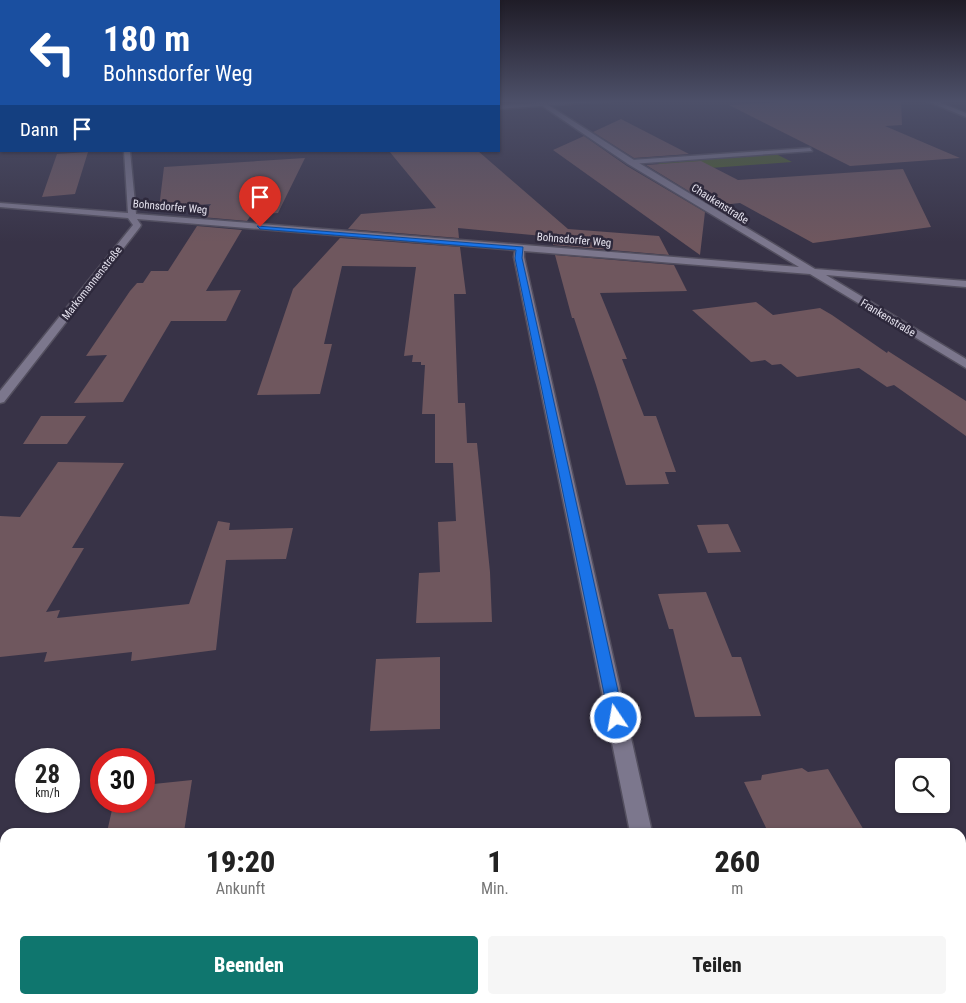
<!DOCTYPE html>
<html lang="de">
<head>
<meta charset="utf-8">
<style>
  :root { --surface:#fff; --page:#f6f6f6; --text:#222; --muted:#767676; --accent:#0f766e }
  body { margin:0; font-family:"Roboto Condensed",sans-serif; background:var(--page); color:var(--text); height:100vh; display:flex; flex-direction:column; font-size:19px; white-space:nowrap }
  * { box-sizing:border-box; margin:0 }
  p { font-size:16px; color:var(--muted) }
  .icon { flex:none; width:28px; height:28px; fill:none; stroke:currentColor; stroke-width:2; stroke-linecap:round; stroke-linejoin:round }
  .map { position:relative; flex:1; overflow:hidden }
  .side { position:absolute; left:0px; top:828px; width:966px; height:176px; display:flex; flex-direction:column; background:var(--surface); border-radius:15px 15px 0 0; box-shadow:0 1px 4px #0004 }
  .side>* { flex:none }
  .guide { position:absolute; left:0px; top:0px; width:500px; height:152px; box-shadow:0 1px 4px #0004; background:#1a4fa0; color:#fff; overflow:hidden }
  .controls { position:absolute; left:895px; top:758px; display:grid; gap:10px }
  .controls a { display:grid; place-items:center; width:55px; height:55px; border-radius:5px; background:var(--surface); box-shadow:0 1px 4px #0004; font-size:25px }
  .speed { position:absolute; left:15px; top:748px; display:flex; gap:10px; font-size:25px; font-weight:700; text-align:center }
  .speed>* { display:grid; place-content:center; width:65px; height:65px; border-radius:50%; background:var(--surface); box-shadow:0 1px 4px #0004; line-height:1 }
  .speed small { font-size:12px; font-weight:400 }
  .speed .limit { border:8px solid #d22; background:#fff; color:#111 }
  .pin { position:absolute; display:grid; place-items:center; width:42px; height:42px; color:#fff; margin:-51px -21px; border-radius:50% 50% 50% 0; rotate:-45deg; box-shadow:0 0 5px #0007 }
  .pin .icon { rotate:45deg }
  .me { position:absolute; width:55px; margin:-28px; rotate:348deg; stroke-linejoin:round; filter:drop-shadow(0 0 4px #0008) }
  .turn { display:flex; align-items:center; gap:18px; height:105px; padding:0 20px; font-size:22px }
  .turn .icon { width:65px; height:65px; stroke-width:2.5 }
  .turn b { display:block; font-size:35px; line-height:42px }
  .then { display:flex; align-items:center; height:48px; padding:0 20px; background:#0003; gap:10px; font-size:19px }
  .eta { display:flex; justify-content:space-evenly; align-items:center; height:85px; text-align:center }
  .eta b { font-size:30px; font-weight:800; line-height:35px }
  .cta { display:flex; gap:10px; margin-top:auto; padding:10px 20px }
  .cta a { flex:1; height:58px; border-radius:5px; background:var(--accent); color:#fff; font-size:20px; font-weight:800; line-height:58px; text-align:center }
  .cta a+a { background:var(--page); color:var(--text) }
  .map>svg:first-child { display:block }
  .green { fill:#4c5f27 }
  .building { fill:#6f575e }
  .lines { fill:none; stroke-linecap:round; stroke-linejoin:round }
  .service-casing { stroke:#534f5f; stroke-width:3 }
  .minor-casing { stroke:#534f5f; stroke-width:3 }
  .tertiary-casing { stroke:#534f5f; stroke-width:3 }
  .service { fill:#7c778d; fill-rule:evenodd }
  .minor { fill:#7c778d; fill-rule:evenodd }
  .tertiary { fill:#7c778d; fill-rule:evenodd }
  .route { fill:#1a73e8; stroke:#114b97 }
  .labels { text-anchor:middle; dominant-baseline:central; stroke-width:5; stroke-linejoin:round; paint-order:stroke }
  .far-street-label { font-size:11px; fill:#e5e2ee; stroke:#2e293c }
</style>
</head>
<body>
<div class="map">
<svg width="966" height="1003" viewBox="0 0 966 1003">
  <rect width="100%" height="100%" fill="#383347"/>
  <path class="green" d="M 776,154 L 792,162 L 670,171 L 656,162 Z"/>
  <path class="building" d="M 804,101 L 901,101 L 902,125 L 885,126 L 960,158 L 850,166 L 729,105 Z
    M 621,119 L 689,154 L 634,158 L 593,132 Z
    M 584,136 L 627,166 L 705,212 L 700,255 L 553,150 Z
    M 389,151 L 478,151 L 568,229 L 659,236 L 669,255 L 553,245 L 554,237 L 458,228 L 459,238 L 348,229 L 361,214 L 436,208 Z
    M 88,152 L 75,194 L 42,197 L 57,154 Z
    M 305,158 L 278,213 L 251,215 L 247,221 L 202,217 L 211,204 L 159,208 L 164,167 Z
    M 701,161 L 738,180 L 903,169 L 931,227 L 813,243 L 740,203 L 713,206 L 646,165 Z
    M 197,226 L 242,230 L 206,291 L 241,290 L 226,321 L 171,321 L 123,402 L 74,403 L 107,355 L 86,356 L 130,291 L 137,283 L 143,283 L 151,271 L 168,271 Z
    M 340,238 L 460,247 L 466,294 L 454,294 L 458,403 L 465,403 L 467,443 L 477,443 L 490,572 L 492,622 L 416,623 L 419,573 L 440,572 L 438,522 L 456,521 L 453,463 L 435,463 L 435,414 L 422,414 L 425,365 L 421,365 L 421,362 L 412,362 L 413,355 L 404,356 L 416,267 L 342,266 L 324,344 L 332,344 L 320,394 L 257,395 L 293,289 Z
    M 555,255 L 674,265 L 687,291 L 600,293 L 627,359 L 622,359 L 644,416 L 656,416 L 676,472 L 665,472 L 669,484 L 626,485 L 596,385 L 574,318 L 572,318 Z
    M 756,302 L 773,315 L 820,308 L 832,315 L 887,353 L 888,351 L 966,401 L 966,436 L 894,385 L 887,387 L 859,368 L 797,377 L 781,364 L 772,365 L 765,360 L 751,362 L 692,310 Z
    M 41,416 L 86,416 L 67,444 L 23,444 Z
    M 58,462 L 124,463 L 72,548 L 84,548 L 46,612 L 60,610 L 57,618 L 189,604 L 218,521 L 230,523 L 229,530 L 293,528 L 286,559 L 226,560 L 216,650 L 131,661 L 132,652 L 44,662 L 47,652 L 0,657 L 0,516 L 20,517 Z
    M 728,524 L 741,552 L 708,553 L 697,525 Z
    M 706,592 L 732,657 L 741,657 L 761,716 L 695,717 L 673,629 L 669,629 L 658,594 Z
    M 440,657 L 440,729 L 370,731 L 376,659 Z
    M 802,768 L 808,772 L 828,769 L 865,832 L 768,832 L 744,782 L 761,780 L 762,775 Z
    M 192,780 L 184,832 L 107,832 L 114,801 L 144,801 L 144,785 Z"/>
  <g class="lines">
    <g class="service-casing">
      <path id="service" d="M 927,101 L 936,101 L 966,113 L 966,117 Z
        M 0,125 L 1,125 L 1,129 L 0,129 Z
        M 0,138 L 1,138 L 1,142 L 0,142 Z
        M 810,148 L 812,151 L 631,164 L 627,162 L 631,160 Z"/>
    </g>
    <g class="minor-casing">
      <path id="minor" d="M 535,101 L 542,101 L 634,160 L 815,269 L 966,281 L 966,287 L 826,275 L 966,359 L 966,368 L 810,274 L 524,251 L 524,257 L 652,832 L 630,832 L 514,257 L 515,250 L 137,219 L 141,225 L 140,227 L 4,402 L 0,403 L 0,391 L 133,225 L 128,218 L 0,207 L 0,203 L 128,213 L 124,151 L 130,151 L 136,214 L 799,267 L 628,164 Z
        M 966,875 L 966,897 L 961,898 L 961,876 Z
        M 660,999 L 686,999 L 687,1003 L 661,1003 Z"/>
    </g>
    <g class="tertiary-casing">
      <path id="tertiary" d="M 571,101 L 611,101 L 499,109 L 499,105 Z
        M 0,131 L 1,131 L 1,135 L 0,135 Z"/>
    </g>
    <use href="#service" class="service"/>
    <use href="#minor" class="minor"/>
    <use href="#tertiary" class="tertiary"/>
  </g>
  <linearGradient id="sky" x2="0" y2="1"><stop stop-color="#1f1c27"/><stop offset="0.42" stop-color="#4d5069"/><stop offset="1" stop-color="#4d5069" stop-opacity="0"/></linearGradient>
  <rect width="966" height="242" fill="url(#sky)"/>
  <path class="route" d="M 257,226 L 523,247 L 522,258 L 624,718 L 622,722 L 611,722 L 609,718 L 515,258 L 516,250 L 260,229 Z"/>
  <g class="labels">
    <g class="far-street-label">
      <text transform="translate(720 204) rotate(32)">Chaukenstraße</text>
      <text transform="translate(170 207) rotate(5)">Bohnsdorfer Weg</text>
      <text transform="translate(574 240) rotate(5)">Bohnsdorfer Weg</text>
      <text transform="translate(92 283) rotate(-52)">Markomannenstraße</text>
      <text transform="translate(888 318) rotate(31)">Frankenstraße</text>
    </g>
  </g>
</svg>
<div class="controls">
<a><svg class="icon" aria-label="search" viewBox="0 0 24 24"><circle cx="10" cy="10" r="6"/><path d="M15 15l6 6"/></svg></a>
</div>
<div class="speed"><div>28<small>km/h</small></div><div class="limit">30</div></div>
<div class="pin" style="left:260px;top:227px;background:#d93025"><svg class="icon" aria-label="arrive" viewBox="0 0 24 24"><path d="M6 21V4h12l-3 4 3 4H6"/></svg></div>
<svg class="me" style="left:616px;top:718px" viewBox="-20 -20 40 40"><circle r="17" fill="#1a73e8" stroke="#fff" stroke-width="3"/><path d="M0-11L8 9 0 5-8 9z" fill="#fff"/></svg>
<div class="guide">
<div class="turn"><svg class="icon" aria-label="left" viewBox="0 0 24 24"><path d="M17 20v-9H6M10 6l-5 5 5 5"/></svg><div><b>180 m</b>Bohnsdorfer Weg</div></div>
<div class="then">Dann<svg class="icon" aria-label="arrive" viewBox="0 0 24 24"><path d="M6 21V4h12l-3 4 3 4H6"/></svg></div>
</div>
<section class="side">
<div class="eta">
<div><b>19:20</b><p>Ankunft</p></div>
<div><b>1</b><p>Min.</p></div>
<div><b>260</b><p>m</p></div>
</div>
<div class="cta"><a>Beenden</a><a>Teilen</a></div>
</section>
</div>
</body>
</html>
